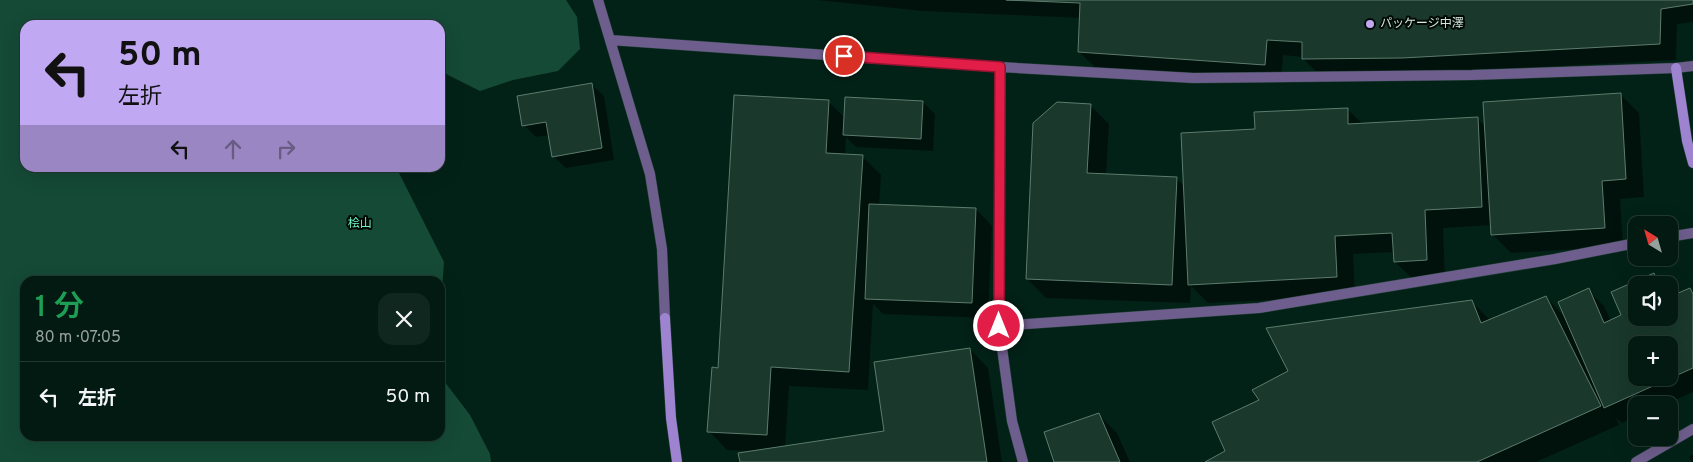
<!DOCTYPE html>
<html lang="ja">
<head>
<meta charset="utf-8">
<style>
  :root { --surface:#021a11; --page:#10271f; --text:#f1f3f6; --muted:#96a19f; --line:#233831 }
  body { margin:0; font-family:Overpass,"Noto Sans JP",sans-serif; background:var(--page); color:var(--text); height:100vh; display:flex; flex-direction:column; font-size:19px; white-space:nowrap }
  * { box-sizing:border-box; margin:0 }
  p { font-size:16px; color:var(--muted) }
  .icon { flex:none; width:28px; height:28px; fill:none; stroke:currentColor; stroke-width:2; stroke-linecap:round; stroke-linejoin:round }
  .map { position:relative; flex:1; overflow:hidden }
  .sheet { position:absolute; left:20px; top:276px; width:425px; height:165px; display:flex; flex-direction:column; background:var(--surface); border-radius:15px; box-shadow:0 5px 20px #0002,0 0 0 1px var(--line) }
  .sheet>* { flex:none }
  .hud { position:absolute; left:20px; top:20px; width:425px; height:152px; border-radius:15px; box-shadow:0 5px 20px #0002,0 0 0 1px var(--line); background:#c0a8f3; color:#111; overflow:hidden }
  .needle { width:32px; rotate:323deg }
  .tools { position:absolute; left:1628px; top:216px; display:grid; gap:10px }
  .tools a { display:grid; place-items:center; width:50px; height:50px; border-radius:10px; background:var(--surface); box-shadow:0 5px 20px #0002,0 0 0 1px var(--line); font-size:25px }
  .pin { position:absolute; display:grid; place-items:center; width:42px; height:42px; color:#fff; margin:-21px; border:2px solid #fff; border-radius:50%; box-shadow:0 1px 5px #0007 }
  .me { position:absolute; width:55px; margin:-28px; rotate:0deg; stroke-linejoin:round; filter:drop-shadow(0 0 4px #0008) }
  .turn { display:flex; align-items:center; gap:18px; height:105px; padding:0 15px; font-size:22px }
  .turn .icon { width:65px; height:65px; stroke-width:2.5 }
  .turn b { display:block; font-size:35px; line-height:42px }
  .lanes { display:flex; align-items:center; height:48px; padding:0 15px; background:#0003; justify-content:center; gap:25px; direction:ltr }
  .lanes .off { opacity:.35 }
  .round { display:grid; place-items:center; flex:none; width:52px; height:52px; border-radius:15px; background:var(--page) }
  .overview { display:flex; align-items:center; justify-content:space-between; height:85px; padding:0 15px }
  h1 { font-size:30px; font-weight:600; line-height:38px; color:#1e9e55 }
  ul { padding:0; list-style:none }
  li { display:flex; align-items:center; gap:15px; height:70px; padding:0 15px; border-top:1px solid var(--line) }
  li div { flex:1 }
  li b { display:block; font-size:19px }
  li em { font-style:normal }
  .map>svg:first-child { display:block }
  .forest { fill:#154a37 }
  .shadow { fill:#0007; fill-rule:evenodd }
  .building { fill:#1a382c; stroke:#5c7c6e; fill-rule:evenodd }
  .lines { fill:none; stroke-linecap:round; stroke-linejoin:round }
  .lane-casing { stroke:#203d33; stroke-width:11 }
  .street-casing { stroke:#203d33; stroke-width:11 }
  .secondary-casing { stroke:#203d33; stroke-width:11 }
  .lane { stroke:#6e5e8d; stroke-width:10 }
  .street { stroke:#6e5e8d; stroke-width:10 }
  .secondary { stroke:#9d83d0; stroke-width:10 }
  .route-casing { stroke:#92132f; stroke-width:12 }
  .route { stroke:#e11d48; stroke-width:9 }
  .poi-dot { fill:#c0a8f3; stroke:#010905; stroke-width:2 }
  .labels { text-anchor:middle; dominant-baseline:central; stroke-width:4; stroke-linejoin:round; paint-order:stroke }
  .poi-label { font-size:12px; fill:#d4e5dd; stroke:#010905; text-anchor:start }
  .park-label { font-size:12px; fill:#71f4c2; stroke:#010905 }
</style>
</head>
<body>
<div class="map">
<svg width="1693" height="462" viewBox="0 0 1693 462">
  <rect width="100%" height="100%" fill="#032217"/>
  <path class="forest" d="M 0,0 L 566,0 L 577,17 L 580,49 L 558,71 L 513,80 L 480,91 L 448,75 L 440,69 L 440,25 L 25,25 L 25,168 L 388,168 L 398,171 L 444,262 L 440,318 L 440,281 L 25,281 L 25,436 L 440,436 L 440,361 L 441,377 L 470,415 L 490,454 L 491,462 L 0,462 Z"/>
  <path class="shadow" d="M 817,0 L 1693,0 L 1693,22 L 1677,24 L 1676,60 L 1419,73 L 1320,75 L 1303,59 L 1303,57 L 1283,55 L 1281,80 L 1096,68 L 1079,52 L 1081,18 L 923,11 Z
    M 591,84 L 604,96 L 614,160 L 566,168 L 553,156 L 550,135 L 536,137 L 524,125 Z
    M 1620,94 L 1639,113 L 1644,197 L 1620,199 L 1623,246 L 1511,253 L 1492,234 L 1492,225 L 1443,228 L 1445,279 L 1414,280 L 1395,262 L 1394,252 L 1353,254 L 1355,296 L 1208,303 L 1191,286 L 1190,303 L 1046,298 L 1027,279 L 1090,105 L 1109,124 L 1106,175 L 1176,178 L 1185,187 L 1257,131 L 1347,109 L 1363,124 L 1477,118 L 1486,127 Z
    M 828,101 L 845,118 L 923,102 L 935,114 L 933,151 L 856,147 L 846,137 L 845,155 L 862,156 L 881,175 L 879,206 L 976,209 L 992,226 L 988,318 L 883,314 L 873,304 L 868,390 L 789,386 L 785,447 L 886,432 L 970,349 L 988,368 L 1002,462 L 741,462 L 751,451 L 727,450 L 709,431 L 719,369 Z
    M 1654,274 L 1664,285 L 1636,285 L 1636,318 L 1669,318 L 1669,290 L 1672,297 L 1690,289 L 1693,292 L 1693,392 L 1663,405 L 1636,405 L 1636,417 L 1622,423 L 1616,418 L 1619,425 L 1536,462 L 1207,462 L 1471,301 L 1490,320 L 1546,297 L 1565,317 L 1588,290 L 1604,306 L 1611,321 L 1623,316 L 1612,293 ZM 1636,345 L 1669,345 L 1669,378 L 1636,378 Z
    M 1098,414 L 1117,433 L 1130,462 L 1055,462 Z
    M 1693,454 L 1693,462 L 1692,462 L 1689,457 Z"/>
  <path class="building" d="M 1006,0 L 1693,0 L 1693,4 L 1661,9 L 1660,44 L 1402,58 L 1302,59 L 1302,42 L 1267,40 L 1265,65 L 1078,52 L 1080,3 Z
    M 592,83 L 602,148 L 552,157 L 546,122 L 522,126 L 517,96 Z
    M 1621,93 L 1626,179 L 1602,181 L 1605,228 L 1491,235 L 1483,102 Z
    M 734,95 L 829,100 L 826,153 L 863,155 L 849,372 L 771,367 L 767,435 L 707,432 L 712,367 L 718,368 Z
    M 845,97 L 923,101 L 921,139 L 843,135 Z
    M 1057,102 L 1091,104 L 1087,173 L 1177,177 L 1172,285 L 1026,279 L 1033,123 Z
    M 1348,108 L 1348,124 L 1478,117 L 1482,207 L 1425,210 L 1427,260 L 1394,262 L 1392,233 L 1335,236 L 1337,277 L 1188,285 L 1181,133 L 1255,129 L 1254,112 Z
    M 869,204 L 976,208 L 972,303 L 865,299 Z
    M 1654,273 L 1659,285 L 1636,285 L 1636,318 L 1669,318 L 1669,297 L 1690,288 L 1693,294 L 1693,368 L 1604,408 L 1558,302 L 1589,288 L 1604,323 L 1621,315 L 1611,292 ZM 1636,345 L 1669,345 L 1669,378 L 1636,378 Z
    M 1546,296 L 1601,406 L 1477,462 L 1205,462 L 1225,451 L 1212,422 L 1259,400 L 1252,390 L 1288,371 L 1266,328 L 1472,300 L 1481,323 Z
    M 970,348 L 987,462 L 740,462 L 738,453 L 884,431 L 874,362 Z
    M 1099,413 L 1120,462 L 1054,462 L 1044,432 Z"/>
  <g class="lines">
    <g class="lane-casing">
      <path id="lane" d="M 1636,462 L 1693,429"/>
    </g>
    <g class="street-casing">
      <path id="street" d="M 598,0 L 650,174 L 662,249 L 665,318
        M 610,40 L 1000,67 L 1193,78 L 1472,75 L 1676,68 L 1693,66
        M 1000,67 L 999,326 L 1012,421 L 1023,462
        M 1669,237 L 1693,233
        M 999,326 L 1259,308 L 1555,259 L 1636,243"/>
    </g>
    <g class="secondary-casing">
      <path id="secondary" d="M 1676,68 L 1687,141 L 1693,163
        M 665,318 L 671,418 L 677,462"/>
    </g>
    <use href="#lane" class="lane"/>
    <use href="#street" class="street"/>
    <use href="#secondary" class="secondary"/>
  </g>
  <g class="lines">
    <g class="route-casing">
      <path id="route" d="M 844,56 L 1000,67 L 999,326"/>
    </g>
    <use href="#route" class="route"/>
  </g>
  <circle class="poi-dot" cx="1370" cy="24" r="5"/>
  <g class="labels">
    <g class="poi-label">
      <text x="1380" y="24">パッケージ中澤</text>
    </g>
    <g class="park-label">
      <text x="360" y="224">桧山</text>
    </g>
  </g>
</svg>
<div class="tools">
<a><svg class="needle" viewBox="-14 -14 28 28"><path d="M0-13l5 13h-10z" fill="#e53935"/><path d="M0 13l5-13h-10z" fill="#96a19f"/></svg></a>
<a><svg class="icon" aria-label="sound" viewBox="0 0 24 24"><path d="M4 9h4l5-4v14l-5-4H4zM17 9q2 3 0 6"/></svg></a>
<a>+</a>
<a>−</a>
</div>
<div class="pin" style="left:844px;top:56px;background:#d93025"><svg class="icon" aria-label="arrive" viewBox="0 0 24 24"><path d="M6 21V4h12l-3 4 3 4H6"/></svg></div>
<svg class="me" style="left:999px;top:326px" viewBox="-20 -20 40 40"><circle r="17" fill="#e11d48" stroke="#fff" stroke-width="3"/><path d="M0-11L8 9 0 5-8 9z" fill="#fff"/></svg>
<div class="hud">
<div class="turn"><svg class="icon" aria-label="left" viewBox="0 0 24 24"><path d="M17 20v-9H6M10 6l-5 5 5 5"/></svg><div><b>50 m</b>左折</div></div>
<div class="lanes"><svg class="icon" aria-label="left" viewBox="0 0 24 24"><path d="M17 20v-9H6M10 6l-5 5 5 5"/></svg><svg class="icon off" aria-label="ahead" viewBox="0 0 24 24"><path d="M12 20V5M6 11l6-6 6 6"/></svg><svg class="icon off" aria-label="right" viewBox="0 0 24 24"><path d="M7 20v-9h11M14 6l5 5-5 5"/></svg></div>
</div>
<section class="sheet">
<div class="overview"><div><h1>1 分</h1><p>80 m · 07:05</p></div><a class="round"><svg class="icon" aria-label="close" viewBox="0 0 24 24"><path d="M6 6l12 12M18 6L6 18"/></svg></a></div>
<ul>
<li><svg class="icon" aria-label="left" viewBox="0 0 24 24"><path d="M17 20v-9H6M10 6l-5 5 5 5"/></svg><div><b>左折</b></div><em>50 m</em></li>
</ul>
</section>
</div>
</body>
</html>
